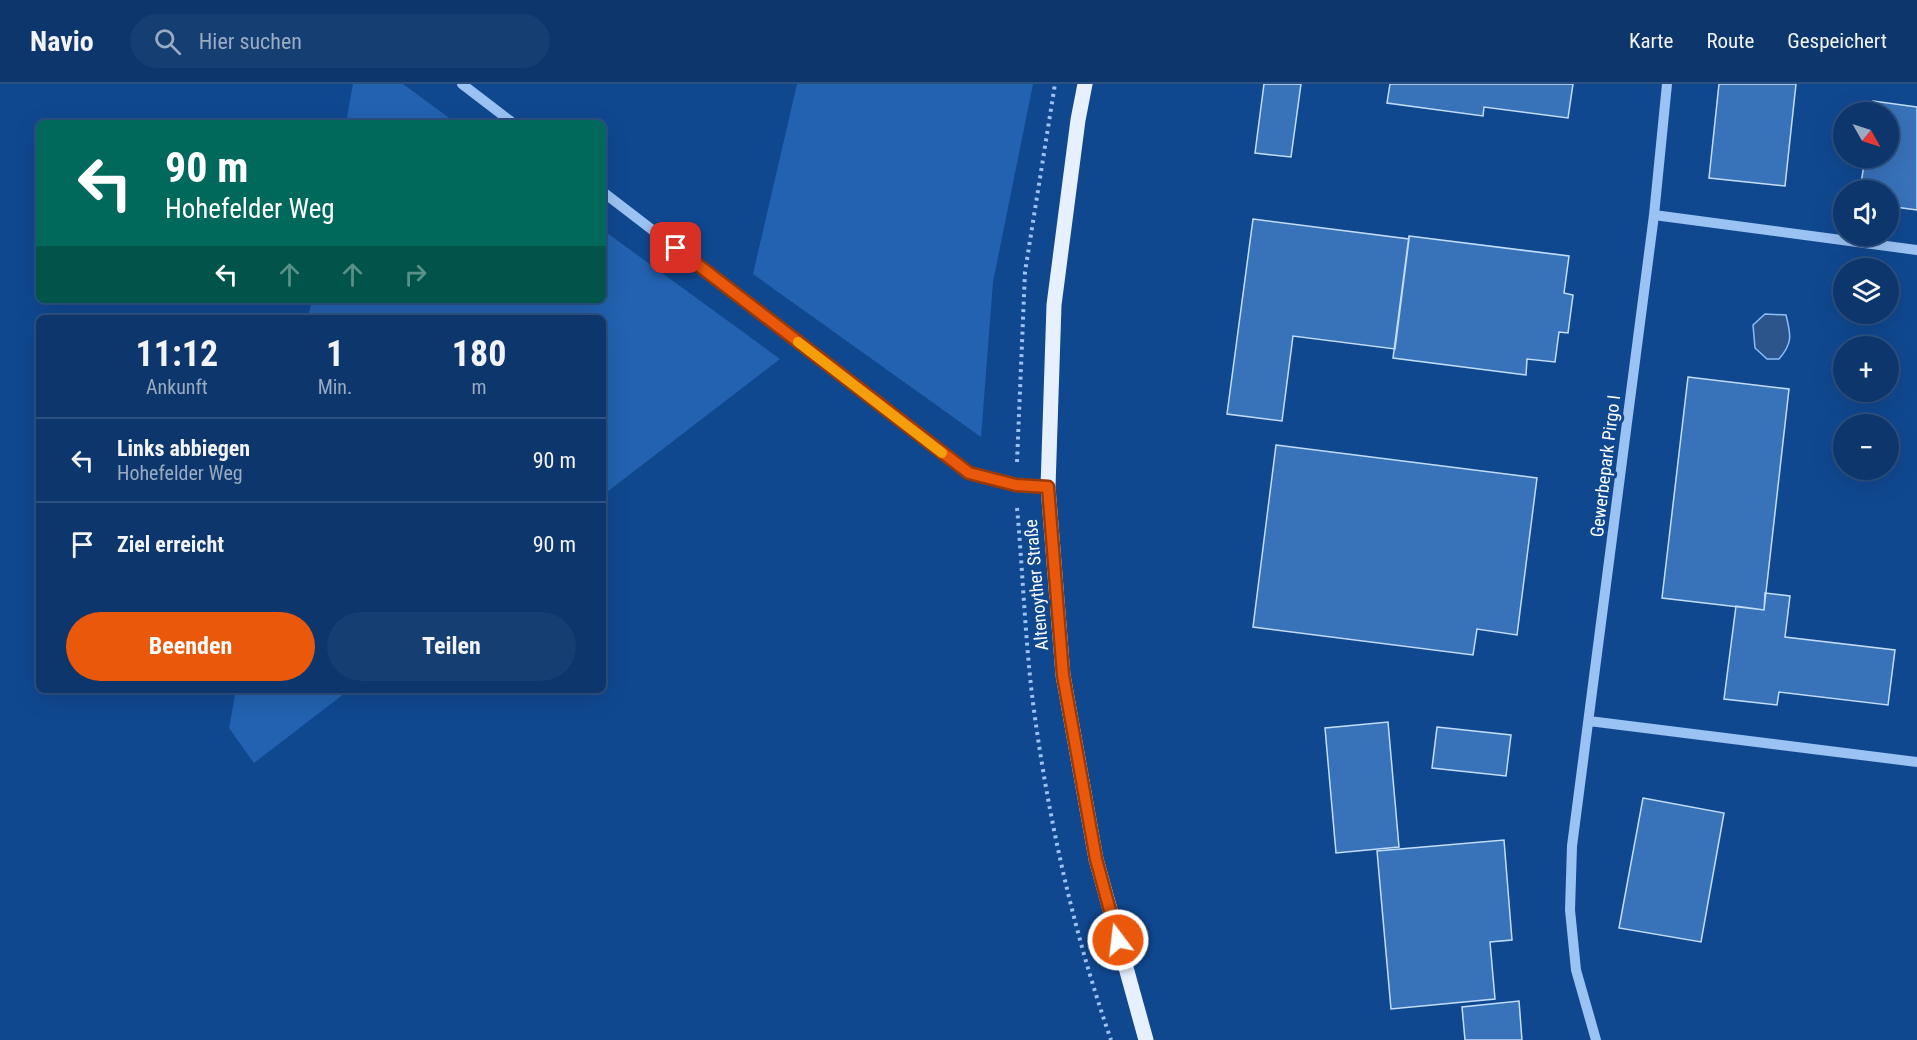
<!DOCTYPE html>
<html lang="de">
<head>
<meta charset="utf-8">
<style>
  :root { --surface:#0c366c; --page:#153e72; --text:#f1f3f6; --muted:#9aabc2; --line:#2c507f; --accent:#ea580c }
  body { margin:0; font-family:"Roboto Condensed",sans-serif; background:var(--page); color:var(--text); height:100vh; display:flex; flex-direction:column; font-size:22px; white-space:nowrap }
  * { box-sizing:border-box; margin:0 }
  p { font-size:20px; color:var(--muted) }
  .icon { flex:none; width:33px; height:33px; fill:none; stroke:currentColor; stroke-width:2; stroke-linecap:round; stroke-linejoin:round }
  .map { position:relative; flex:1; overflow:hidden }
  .side { position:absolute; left:36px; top:231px; width:570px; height:378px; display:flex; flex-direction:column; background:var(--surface); border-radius:9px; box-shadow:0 6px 24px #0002,0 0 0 2px var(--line) }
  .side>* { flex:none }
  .hud { position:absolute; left:36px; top:36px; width:570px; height:183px; border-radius:9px; box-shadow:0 6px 24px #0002,0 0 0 2px var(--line); background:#00695c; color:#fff; overflow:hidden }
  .needle { width:39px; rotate:129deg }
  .fabs { position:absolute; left:1833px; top:18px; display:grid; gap:12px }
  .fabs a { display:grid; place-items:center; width:66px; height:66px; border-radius:50%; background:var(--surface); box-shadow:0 6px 24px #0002,0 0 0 2px var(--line); font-size:30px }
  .pin { position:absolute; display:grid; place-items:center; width:51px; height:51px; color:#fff; margin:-26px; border-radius:12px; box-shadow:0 3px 9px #0006 }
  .me { position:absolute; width:66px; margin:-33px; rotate:345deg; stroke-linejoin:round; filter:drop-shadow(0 0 4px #0008) }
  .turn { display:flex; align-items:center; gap:21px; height:126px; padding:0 30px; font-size:27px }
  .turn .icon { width:78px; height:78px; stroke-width:2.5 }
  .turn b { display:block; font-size:42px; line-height:51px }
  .lanes { display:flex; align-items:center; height:57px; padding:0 30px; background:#0003; justify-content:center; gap:30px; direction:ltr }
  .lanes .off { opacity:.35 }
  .eta { display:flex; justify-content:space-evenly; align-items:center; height:102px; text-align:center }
  .eta b { font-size:36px; font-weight:700; line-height:42px }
  .primary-button { display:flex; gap:12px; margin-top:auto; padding:12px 30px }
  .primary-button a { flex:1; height:69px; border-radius:36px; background:var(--accent); color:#fff; font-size:24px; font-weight:700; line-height:69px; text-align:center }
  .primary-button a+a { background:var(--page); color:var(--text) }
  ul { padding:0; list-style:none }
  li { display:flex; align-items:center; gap:18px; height:84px; padding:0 30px; border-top:2px solid var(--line) }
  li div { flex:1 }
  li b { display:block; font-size:22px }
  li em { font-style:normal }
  header { display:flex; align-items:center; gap:36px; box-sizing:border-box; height:84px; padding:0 30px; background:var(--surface); border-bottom:2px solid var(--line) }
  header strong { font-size:28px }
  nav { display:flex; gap:33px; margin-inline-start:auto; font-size:21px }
  .search { width:420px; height:54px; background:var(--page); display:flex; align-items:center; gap:15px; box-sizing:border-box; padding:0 21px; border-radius:33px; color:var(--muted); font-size:22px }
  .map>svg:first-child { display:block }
  .green { fill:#2262b0 }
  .water { fill:#2c568b; stroke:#8cbdf6; stroke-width:1.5 }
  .building { fill:#3872b9; stroke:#c2ddfd; stroke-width:1.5 }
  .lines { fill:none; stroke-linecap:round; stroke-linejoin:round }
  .path { stroke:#9ac2f3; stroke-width:4; stroke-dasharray:3 4.5; stroke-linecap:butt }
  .minor { stroke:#9ac2f3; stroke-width:10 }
  .major { stroke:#e6f0ff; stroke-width:15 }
  .route-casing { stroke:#983908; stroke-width:15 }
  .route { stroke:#ea580c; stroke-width:10 }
  .slow { stroke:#f59e0b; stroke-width:10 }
  .labels { text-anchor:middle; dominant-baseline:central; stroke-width:6; stroke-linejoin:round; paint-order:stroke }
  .street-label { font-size:18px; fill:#fff; stroke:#104890 }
</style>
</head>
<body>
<header>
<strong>Navio</strong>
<div class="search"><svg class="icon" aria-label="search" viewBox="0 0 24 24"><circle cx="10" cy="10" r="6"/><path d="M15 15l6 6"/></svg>Hier suchen</div>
<nav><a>Karte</a><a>Route</a><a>Gespeichert</a></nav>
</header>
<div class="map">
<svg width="1917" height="956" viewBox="0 0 1917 956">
  <rect width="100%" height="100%" fill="#104890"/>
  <path class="green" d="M 353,0 L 403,0 L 456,39 L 346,39 Z
    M 797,0 L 1033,0 L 993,198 L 981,353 L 753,190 Z
    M 603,146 L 780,275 L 603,411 L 603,234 L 308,234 L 312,216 L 603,216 Z
    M 236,606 L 349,606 L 254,679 L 229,644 Z"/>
  <path class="water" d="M 1765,230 L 1786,231 C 1791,251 1793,259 1779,275 L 1767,275 L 1755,264 L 1753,241 Z"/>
  <path class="building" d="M 1264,0 L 1301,0 L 1291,73 L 1255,69 Z
    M 1390,0 L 1573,0 L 1568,34 L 1484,23 L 1483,32 L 1387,19 Z
    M 1719,0 L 1796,0 L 1785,102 L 1709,94 Z
    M 1873,17 L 1917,23 L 1917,126 L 1888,122 L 1888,106 L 1860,106 L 1865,74 L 1888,74 L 1888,28 L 1871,28 Z
    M 1253,135 L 1409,155 L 1395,265 L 1293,252 L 1282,337 L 1227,330 Z
    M 1409,152 L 1569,172 L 1564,209 L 1573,211 L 1568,249 L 1559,248 L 1555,278 L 1527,275 L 1526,291 L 1393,274 Z
    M 1688,293 L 1789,305 L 1764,526 L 1662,514 Z
    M 1276,361 L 1537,394 L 1517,551 L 1477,545 L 1473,571 L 1253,543 Z
    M 1765,509 L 1790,512 L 1785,553 L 1895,566 L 1888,621 L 1779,608 L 1777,621 L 1724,615 L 1736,522 L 1764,526 Z
    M 1388,638 L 1399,763 L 1336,769 L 1325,644 Z
    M 1437,643 L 1511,651 L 1506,692 L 1432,684 Z
    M 1643,714 L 1724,729 L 1701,858 L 1619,844 Z
    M 1504,756 L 1512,856 L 1490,858 L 1495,915 L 1391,925 L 1377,767 Z
    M 1519,917 L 1522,956 L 1465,956 L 1462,923 Z"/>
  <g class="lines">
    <path class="path" d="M 1017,378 L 1025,188 L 1055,0
      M 1017,424 C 1023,489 1025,555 1033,619 C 1048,733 1073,847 1111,956"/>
    <path class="minor" d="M 462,0 L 513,39
      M 603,108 L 969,389 L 1016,401 L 1048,403
      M 1654,131 L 1917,166
      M 1589,637 L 1917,678
      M 1596,956 L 1576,886 L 1570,826 L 1572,762 L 1654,131 L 1667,0"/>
    <path class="major" d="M 1085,0 L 1078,36 L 1054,221 L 1048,403 L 1063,591 L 1096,775 L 1146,956"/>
  </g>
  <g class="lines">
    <g class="route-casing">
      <path id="route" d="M 676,164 L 969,389 L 1016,401 L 1048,403 L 1063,591 L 1096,775 L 1118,856"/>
    </g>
    <use href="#route" class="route"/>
    <path class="slow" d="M 798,258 L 942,369"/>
  </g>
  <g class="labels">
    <g class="street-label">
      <text transform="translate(1605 382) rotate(-83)">Gewerbepark Pirgo I</text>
      <text transform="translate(1036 501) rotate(-95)">Altenoyther Straße</text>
    </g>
  </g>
</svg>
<div class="fabs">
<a><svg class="needle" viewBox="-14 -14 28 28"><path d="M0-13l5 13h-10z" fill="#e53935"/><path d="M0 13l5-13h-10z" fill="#9aabc2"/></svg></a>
<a><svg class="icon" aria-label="sound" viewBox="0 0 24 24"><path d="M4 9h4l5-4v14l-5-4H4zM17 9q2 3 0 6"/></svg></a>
<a><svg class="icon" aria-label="layers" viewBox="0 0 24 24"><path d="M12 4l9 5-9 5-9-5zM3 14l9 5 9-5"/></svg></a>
<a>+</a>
<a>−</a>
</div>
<div class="pin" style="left:676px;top:164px;background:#d93025"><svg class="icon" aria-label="arrive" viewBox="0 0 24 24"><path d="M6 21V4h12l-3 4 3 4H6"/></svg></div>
<svg class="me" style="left:1118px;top:856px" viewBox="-20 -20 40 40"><circle r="17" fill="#ea580c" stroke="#fff" stroke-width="3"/><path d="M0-11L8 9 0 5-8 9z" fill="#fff"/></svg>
<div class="hud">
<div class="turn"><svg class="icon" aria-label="left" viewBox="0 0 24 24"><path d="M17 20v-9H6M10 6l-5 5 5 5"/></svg><div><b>90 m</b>Hohefelder Weg</div></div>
<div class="lanes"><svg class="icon" aria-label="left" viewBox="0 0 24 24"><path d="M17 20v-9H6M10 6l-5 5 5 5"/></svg><svg class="icon off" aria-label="ahead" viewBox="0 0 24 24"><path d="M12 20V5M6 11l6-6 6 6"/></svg><svg class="icon off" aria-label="ahead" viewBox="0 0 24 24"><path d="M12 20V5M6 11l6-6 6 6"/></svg><svg class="icon off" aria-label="right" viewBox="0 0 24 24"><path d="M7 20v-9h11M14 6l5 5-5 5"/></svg></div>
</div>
<section class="side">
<div class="eta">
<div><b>11:12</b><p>Ankunft</p></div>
<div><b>1</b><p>Min.</p></div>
<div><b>180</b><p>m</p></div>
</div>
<ul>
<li><svg class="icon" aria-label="left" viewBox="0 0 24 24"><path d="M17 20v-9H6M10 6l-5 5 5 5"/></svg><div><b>Links abbiegen</b><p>Hohefelder Weg</p></div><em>90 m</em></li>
<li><svg class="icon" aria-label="arrive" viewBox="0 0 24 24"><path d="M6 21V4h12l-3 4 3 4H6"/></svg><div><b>Ziel erreicht</b></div><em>90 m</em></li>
</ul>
<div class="primary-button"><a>Beenden</a><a>Teilen</a></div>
</section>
</div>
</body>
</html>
